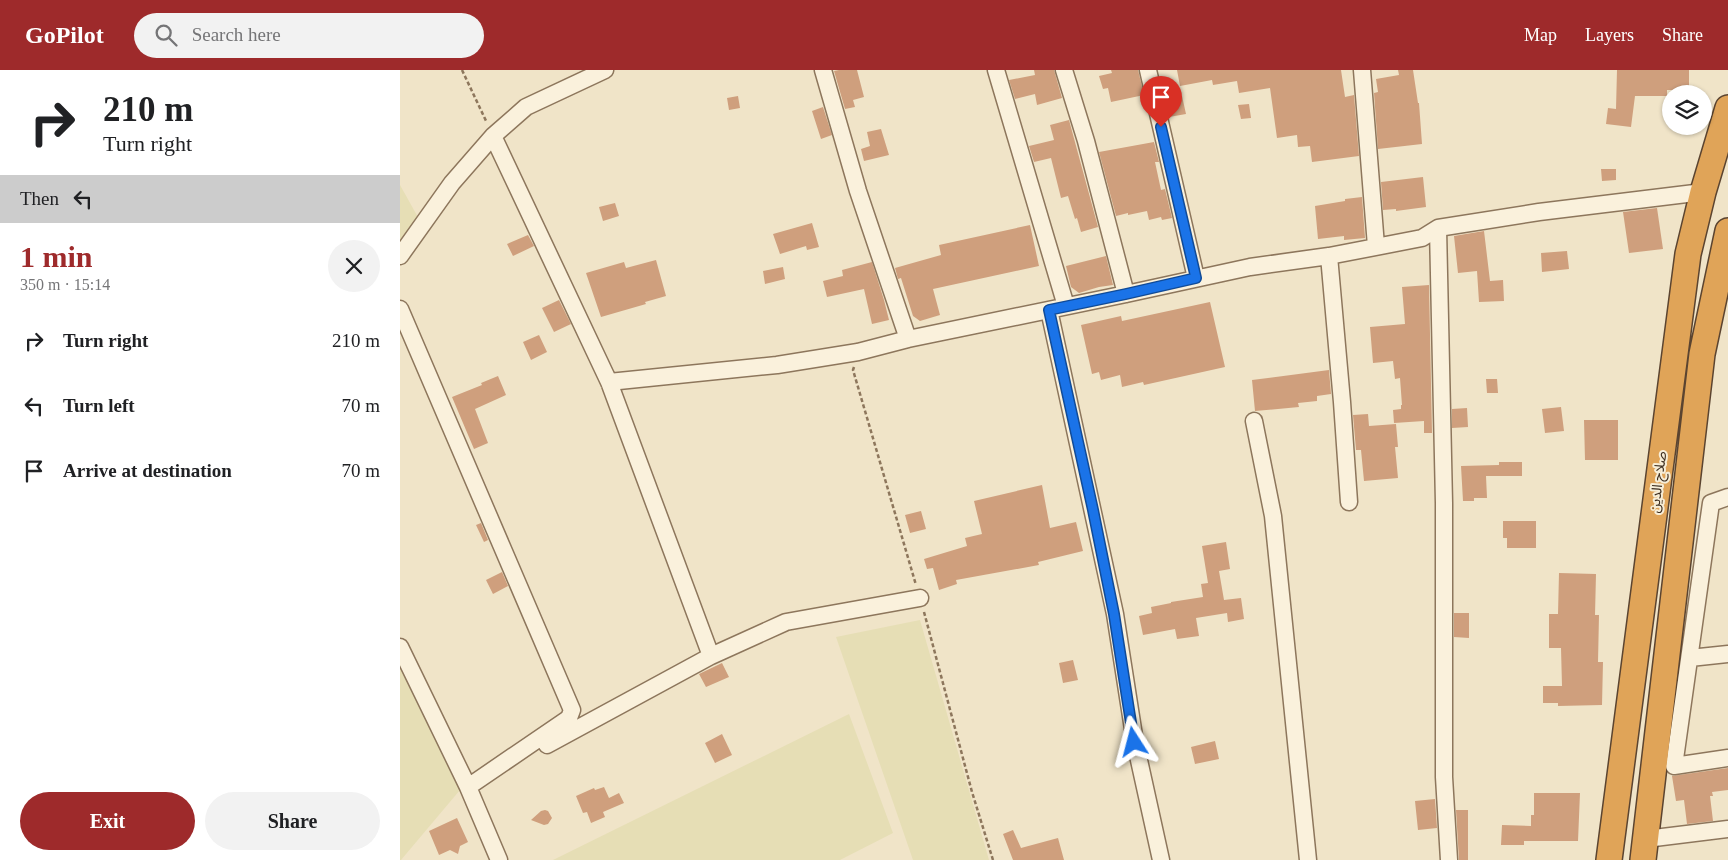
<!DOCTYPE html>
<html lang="en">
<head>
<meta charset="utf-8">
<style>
  :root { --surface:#fff; --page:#f2f2f2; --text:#202124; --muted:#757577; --accent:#9e2a2b }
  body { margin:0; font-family:"Times New Roman","Noto Sans Arabic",serif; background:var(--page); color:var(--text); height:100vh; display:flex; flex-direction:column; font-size:19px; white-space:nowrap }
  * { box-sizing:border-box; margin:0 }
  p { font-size:16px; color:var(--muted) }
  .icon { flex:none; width:28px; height:28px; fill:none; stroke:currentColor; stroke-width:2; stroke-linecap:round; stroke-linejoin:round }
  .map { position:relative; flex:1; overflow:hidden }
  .panel { display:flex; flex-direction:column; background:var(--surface); width:400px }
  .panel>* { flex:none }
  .guide { background:#fff; color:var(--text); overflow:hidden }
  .fabs { position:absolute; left:1262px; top:15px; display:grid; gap:10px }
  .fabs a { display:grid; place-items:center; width:50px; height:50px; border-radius:50%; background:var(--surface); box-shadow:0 1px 4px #0004; font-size:25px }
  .pin { position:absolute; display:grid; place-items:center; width:42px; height:42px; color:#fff; margin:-51px -21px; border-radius:50% 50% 50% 0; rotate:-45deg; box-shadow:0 0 5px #0007 }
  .pin .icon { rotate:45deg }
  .me { position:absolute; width:55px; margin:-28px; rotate:351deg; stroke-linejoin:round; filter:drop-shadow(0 0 4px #0008) }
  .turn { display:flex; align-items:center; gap:18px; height:105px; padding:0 20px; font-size:22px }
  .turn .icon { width:65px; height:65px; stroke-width:2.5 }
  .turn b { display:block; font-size:35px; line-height:42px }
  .then { display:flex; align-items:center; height:48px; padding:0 20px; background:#0003; gap:10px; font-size:19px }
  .round { display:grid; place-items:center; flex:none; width:52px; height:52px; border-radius:26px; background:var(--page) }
  .overview { display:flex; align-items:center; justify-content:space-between; height:85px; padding:0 20px }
  h1 { font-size:30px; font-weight:700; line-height:38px; color:var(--accent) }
  .primary-button { display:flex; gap:10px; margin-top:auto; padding:10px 20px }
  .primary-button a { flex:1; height:58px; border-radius:30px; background:var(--accent); color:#fff; font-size:20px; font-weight:700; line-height:58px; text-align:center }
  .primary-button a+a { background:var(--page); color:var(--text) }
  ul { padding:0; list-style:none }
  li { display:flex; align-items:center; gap:15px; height:65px; padding:0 20px }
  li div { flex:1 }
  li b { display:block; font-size:19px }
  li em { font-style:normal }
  header { display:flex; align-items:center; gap:30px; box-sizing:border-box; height:70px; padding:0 25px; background:var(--accent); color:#fff }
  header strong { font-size:24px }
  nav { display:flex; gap:28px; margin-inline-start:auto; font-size:18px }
  .search { width:350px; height:45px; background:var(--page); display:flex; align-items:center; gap:12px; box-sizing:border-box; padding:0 18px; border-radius:28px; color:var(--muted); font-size:19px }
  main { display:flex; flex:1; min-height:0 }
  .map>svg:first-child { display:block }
  .farmland { fill:#e6deb5 }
  .building { fill:#cf9f7d }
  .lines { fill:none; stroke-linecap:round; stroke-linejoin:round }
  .minor-casing { stroke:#8d765c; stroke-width:19 }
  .highway-casing { stroke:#5b4430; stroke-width:28 }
  .path { stroke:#8d765c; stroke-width:2.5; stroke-dasharray:4 2.5; stroke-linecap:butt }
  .minor { stroke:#faf1dc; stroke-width:16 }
  .highway { stroke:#e0a458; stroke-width:25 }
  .route-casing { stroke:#114b97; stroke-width:12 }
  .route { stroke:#1a73e8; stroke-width:9 }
  .labels { text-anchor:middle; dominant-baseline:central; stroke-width:4; stroke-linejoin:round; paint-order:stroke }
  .street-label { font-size:14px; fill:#3d2e20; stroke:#f7eed8 }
</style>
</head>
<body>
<header>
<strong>GoPilot</strong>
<div class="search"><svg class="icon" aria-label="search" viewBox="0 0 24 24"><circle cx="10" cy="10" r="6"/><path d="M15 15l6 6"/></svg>Search here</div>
<nav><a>Map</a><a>Layers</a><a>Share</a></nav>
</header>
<main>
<section class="panel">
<div class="guide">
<div class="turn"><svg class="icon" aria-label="right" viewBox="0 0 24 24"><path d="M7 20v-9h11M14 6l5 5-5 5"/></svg><div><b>210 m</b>Turn right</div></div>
<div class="then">Then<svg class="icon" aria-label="left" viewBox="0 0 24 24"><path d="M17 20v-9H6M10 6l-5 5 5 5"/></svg></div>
</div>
<div class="overview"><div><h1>1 min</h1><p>350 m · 15:14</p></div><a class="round"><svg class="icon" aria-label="close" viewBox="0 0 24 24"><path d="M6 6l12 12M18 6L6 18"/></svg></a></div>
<ul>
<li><svg class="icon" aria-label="right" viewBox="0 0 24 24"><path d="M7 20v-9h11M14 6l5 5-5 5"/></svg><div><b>Turn right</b></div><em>210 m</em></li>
<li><svg class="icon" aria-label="left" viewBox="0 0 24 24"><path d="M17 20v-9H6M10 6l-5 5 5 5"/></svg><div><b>Turn left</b></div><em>70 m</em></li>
<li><svg class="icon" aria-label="arrive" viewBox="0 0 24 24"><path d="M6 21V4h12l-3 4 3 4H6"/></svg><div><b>Arrive at destination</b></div><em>70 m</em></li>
</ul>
<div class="primary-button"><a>Exit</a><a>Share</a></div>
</section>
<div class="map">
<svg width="1328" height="790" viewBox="0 0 1328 790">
  <rect width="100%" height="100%" fill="#f0e4c8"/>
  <path class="farmland" d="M 0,115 L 19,149 L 0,176 Z
    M 520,550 L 589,790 L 513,790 L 436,567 Z
    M 0,595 L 60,720 L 1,790 L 0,790 Z
    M 449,644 L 493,763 L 440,790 L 153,790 Z"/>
  <path class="building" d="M 439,0 L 457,0 L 464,27 L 453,30 L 455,37 L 445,39 L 434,1 Z
    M 634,0 L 654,0 L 662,28 L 637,35 L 635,24 L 615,29 L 609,10 L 635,5 Z
    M 711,0 L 738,0 L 744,25 L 711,32 L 708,18 L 703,19 L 699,6 L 712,3 Z
    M 777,0 L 941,0 L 945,27 L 954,25 L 959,86 L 912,92 L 910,76 L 898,77 L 897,65 L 877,68 L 870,18 L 839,23 L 837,11 L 813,15 L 812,10 L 780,16 Z
    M 998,0 L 1013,0 L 1018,33 L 1019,33 L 1022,74 L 978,79 L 974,23 L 978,22 L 976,9 L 999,5 Z
    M 1217,0 L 1289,0 L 1289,20 L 1267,20 L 1267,26 L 1235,26 L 1231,57 L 1206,54 L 1208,38 L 1216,39 Z
    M 338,26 L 340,38 L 329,40 L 327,28 Z
    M 782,26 L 786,44 L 769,47 L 765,29 Z
    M 849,34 L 851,48 L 841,49 L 838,35 Z
    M 423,37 L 432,65 L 421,69 L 412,41 Z
    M 669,50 L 698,157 L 681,162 L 677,148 L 675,149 L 668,126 L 661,128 L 651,88 L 634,92 L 629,76 L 654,70 L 650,55 Z
    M 481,59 L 489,85 L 464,91 L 461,79 L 470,76 L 467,62 Z
    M 754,72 L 759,92 L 755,92 L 761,120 L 765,119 L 772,148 L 762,150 L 761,147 L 749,150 L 747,141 L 728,145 L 728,143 L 716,146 L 699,82 Z
    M 1201,99 L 1216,99 L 1216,110 L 1202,111 Z
    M 1023,107 L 1026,137 L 996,141 L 996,139 L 983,140 L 981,112 Z
    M 962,127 L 965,168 L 944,170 L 944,166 L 918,169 L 915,136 L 945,131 L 945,129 Z
    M 215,133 L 219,146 L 203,151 L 199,137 Z
    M 1257,138 L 1263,179 L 1229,183 L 1223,142 Z
    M 412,153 L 419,177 L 407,180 L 406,176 L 380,184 L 373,164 Z
    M 630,155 L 639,196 L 533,219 L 540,245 L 520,251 L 513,246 L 501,208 L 498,209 L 495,198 L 541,185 L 539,175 Z
    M 1084,161 L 1090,211 L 1103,210 L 1104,231 L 1079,232 L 1077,201 L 1058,203 L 1054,166 Z
    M 128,165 L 134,176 L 113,186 L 107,174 Z
    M 1167,181 L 1169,199 L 1142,202 L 1141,183 Z
    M 706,186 L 713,215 L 699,217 L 679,223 L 671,217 L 666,196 Z
    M 256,190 L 266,226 L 245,232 L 246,234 L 201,247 L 186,203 L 224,192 L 226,198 Z
    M 472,192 L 484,230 L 489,250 L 472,254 L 464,219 L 427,227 L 423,211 L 443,206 L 442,200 Z
    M 383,197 L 385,209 L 365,214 L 363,201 Z
    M 1029,215 L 1032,363 L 1024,363 L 1024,351 L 994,353 L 993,340 L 1001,339 L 1001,335 L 1002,335 L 1000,308 L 995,309 L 993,291 L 973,293 L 970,257 L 1005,254 L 1002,217 Z
    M 159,230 L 171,254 L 154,262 L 142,238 Z
    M 810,232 L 825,297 L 744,315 L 743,312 L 722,317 L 720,305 L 701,310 L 699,302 L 692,304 L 681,255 L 721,246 L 722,251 Z
    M 139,265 L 147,282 L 131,290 L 123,272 Z
    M 929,300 L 931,324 L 917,326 L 917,331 L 898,333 L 899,337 L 855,341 L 852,310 Z
    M 98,306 L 106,325 L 75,339 L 88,373 L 74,379 L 52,327 L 82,315 L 81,313 Z
    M 1086,309 L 1097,309 L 1098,323 L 1087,323 Z
    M 1161,337 L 1164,361 L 1145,363 L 1142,339 Z
    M 1067,338 L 1068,357 L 1052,358 L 1052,339 Z
    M 968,344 L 969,356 L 996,354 L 998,377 L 995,377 L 998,408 L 964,411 L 961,380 L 956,380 L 953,345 Z
    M 1184,350 L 1218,350 L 1218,390 L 1185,390 Z
    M 1099,392 L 1122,392 L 1122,406 L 1086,406 L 1087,428 L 1074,428 L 1074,431 L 1063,431 L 1061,396 L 1099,395 Z
    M 642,415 L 650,458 L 676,452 L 683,481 L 638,492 L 639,495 L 556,510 L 557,514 L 539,520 L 533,498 L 527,499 L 524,489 L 567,476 L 565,468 L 582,464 L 574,431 Z
    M 521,441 L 526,459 L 510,463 L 505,445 Z
    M 1103,451 L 1136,451 L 1136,478 L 1107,478 L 1107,468 L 1103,468 Z
    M 81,453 L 88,470 L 84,472 L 76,455 Z
    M 826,472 L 830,499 L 819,501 L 824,530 L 841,528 L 844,549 L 828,552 L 827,543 L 796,548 L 799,566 L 777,569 L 775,559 L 743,565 L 739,546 L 752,543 L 751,537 L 771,533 L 771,532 L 803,527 L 801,514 L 808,513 L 802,476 Z
    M 102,502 L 108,516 L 93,524 L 86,510 Z
    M 1159,503 L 1196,504 L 1195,545 L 1199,545 L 1198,592 L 1203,592 L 1202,635 L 1158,636 L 1158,633 L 1143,633 L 1143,616 L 1162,616 L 1161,578 L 1149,578 L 1149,544 L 1158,544 Z
    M 1054,543 L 1069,543 L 1069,568 L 1054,567 Z
    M 673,590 L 678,610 L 663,613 L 659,593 Z
    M 322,593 L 329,607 L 306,617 L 299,604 Z
    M 322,664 L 332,685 L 315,693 L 305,673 Z
    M 815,671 L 819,689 L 795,694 L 791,677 Z
    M 1328,698 L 1328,720 L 1312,722 L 1313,726 L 1310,726 L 1313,751 L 1287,754 L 1284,730 L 1276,731 L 1272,706 Z
    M 204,717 L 209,728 L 219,723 L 224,733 L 203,742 L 205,747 L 191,753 L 187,742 L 183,743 L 176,726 L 194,718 L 195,720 Z
    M 1134,723 L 1180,723 L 1178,771 L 1124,771 L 1124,775 L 1101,775 L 1102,755 L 1131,756 L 1131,745 L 1134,745 Z
    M 1035,729 L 1037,758 L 1018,760 L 1015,731 Z
    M 145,740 L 148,741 L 152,748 L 148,754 L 144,755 L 131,750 L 141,741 Z
    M 1056,740 L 1068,740 L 1068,790 L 1059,790 Z
    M 57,748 L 68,772 L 60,776 L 58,784 L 50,780 L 39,785 L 29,761 Z
    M 613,760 L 621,778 L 658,768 L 664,790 L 613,790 L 603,764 Z"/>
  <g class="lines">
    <g class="minor-casing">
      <path id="minor" d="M 423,0 L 458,121 L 508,269
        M 596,0 L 666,236
        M 664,0 L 686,71 L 726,224
        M 748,0 L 796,208
        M 962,0 L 976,176
        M 93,66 L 209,312 L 311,586
        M 1038,158 L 1044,433 L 1044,707 L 1049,790
        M 0,186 L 52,113 L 93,66 L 126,37 L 205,0
        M 929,186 L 942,332 L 949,432
        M 0,239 L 172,640 L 169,648 L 68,717
        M 649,240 L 715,544 L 735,672 L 761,790
        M 209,312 L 377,295 L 458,282 L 508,269 L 726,224 L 850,197 L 929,186 L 1022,168 L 1038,158 L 1139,142 L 1303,122
        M 854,351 L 873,446 L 908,790
        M 1328,427 L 1311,433 L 1274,696 L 1328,688
        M 0,577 L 68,717 L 99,790
        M 1290,588 L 1328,584
        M 147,675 L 311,586 L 386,552 L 520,528
        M 1246,769 L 1328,759"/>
    </g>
    <g class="highway-casing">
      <path id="highway" d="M 1209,790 L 1288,184 L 1303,122 L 1328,38
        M 1243,790 L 1302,284 L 1328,161"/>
    </g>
    <path class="path" d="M 62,0 L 87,53
      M 454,297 L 453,300 L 516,515
      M 524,542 L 572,722 L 593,790"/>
    <use href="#minor" class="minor"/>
    <use href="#highway" class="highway"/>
  </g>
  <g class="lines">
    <g class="route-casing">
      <path id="route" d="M 734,672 L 714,544 L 693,440 L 649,240 L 726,224 L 796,208 L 761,57"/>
    </g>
    <use href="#route" class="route"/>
  </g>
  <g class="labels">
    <g class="street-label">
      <text transform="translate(1258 412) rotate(-83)">صلاح الدين</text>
    </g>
  </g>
</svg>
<div class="fabs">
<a><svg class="icon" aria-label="layers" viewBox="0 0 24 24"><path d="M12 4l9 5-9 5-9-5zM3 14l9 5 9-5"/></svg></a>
</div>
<div class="pin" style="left:761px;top:57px;background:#d93025"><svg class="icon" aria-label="arrive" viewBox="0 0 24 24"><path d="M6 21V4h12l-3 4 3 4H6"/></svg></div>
<svg class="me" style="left:734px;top:672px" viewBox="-20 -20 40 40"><path d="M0-17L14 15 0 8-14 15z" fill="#1a73e8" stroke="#fff" stroke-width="4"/></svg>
</div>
</main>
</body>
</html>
